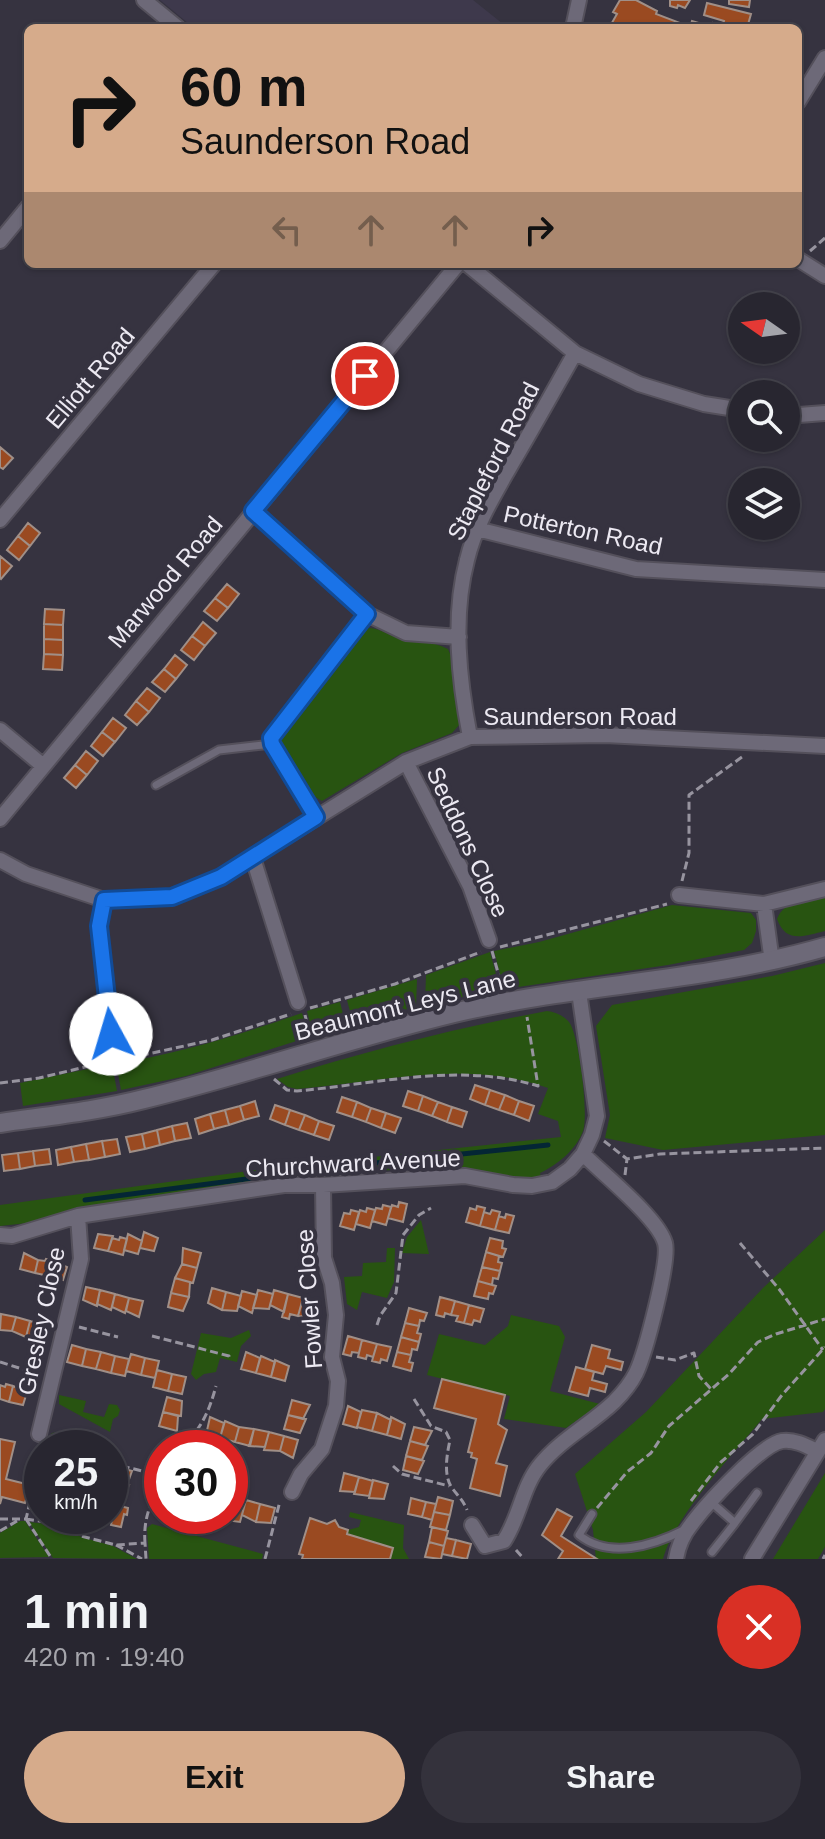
<!DOCTYPE html>
<html lang="en">
<head>
<meta charset="utf-8">
<style>
  :root { --surface:#282630; --page:#34323c; --text:#f1f3f6; --muted:#a5a5ab; --line:#44434c; --accent:#d6ab8b }
  body { margin:0; font-family:Helvetica,sans-serif; background:var(--page); color:var(--text); height:100vh; display:flex; flex-direction:column; font-size:30px; white-space:nowrap }
  * { box-sizing:border-box; margin:0 }
  p { font-size:26px; color:var(--muted) }
  .icon { flex:none; width:44px; height:44px; fill:none; stroke:currentColor; stroke-width:2; stroke-linecap:round; stroke-linejoin:round }
  .map { position:relative; height:1559px; overflow:hidden }
  .panel { display:flex; flex-direction:column; background:var(--surface); flex:1 }
  .panel>* { flex:none }
  .top-card { position:absolute; left:24px; top:24px; width:778px; height:244px; border-radius:12px; box-shadow:0 2px 6px #0004,0 0 0 2px var(--line); background:#d6ab8b; color:#111; overflow:hidden }
  .needle { width:52px; rotate:284deg }
  .controls { position:absolute; left:728px; top:292px; display:grid; gap:16px }
  .controls a { display:grid; place-items:center; width:72px; height:72px; border-radius:50%; background:var(--surface); box-shadow:0 2px 6px #0004,0 0 0 2px var(--line); font-size:40px }
  .speed { position:absolute; left:24px; top:1430px; display:flex; gap:16px; font-size:40px; font-weight:700; text-align:center }
  .speed>* { display:grid; place-content:center; width:104px; height:104px; border-radius:50%; background:var(--surface); box-shadow:0 2px 6px #0004,0 0 0 2px var(--line); line-height:1 }
  .speed small { font-size:20px; font-weight:400 }
  .speed .limit { border:12px solid #d22; background:#fff; color:#111 }
  .pin { position:absolute; display:grid; place-items:center; width:68px; height:68px; color:#fff; margin:-34px; border:4px solid #fff; border-radius:50%; box-shadow:0 2px 8px #0007 }
  .me { position:absolute; width:88px; margin:-44px; rotate:354deg; stroke-linejoin:round; filter:drop-shadow(0 0 6px #0008) }
  .turn { display:flex; align-items:center; gap:28px; height:168px; padding:0 24px; font-size:36px }
  .turn .icon { width:104px; height:104px; stroke-width:2.5 }
  .turn b { display:block; font-size:56px; line-height:68px }
  .lanes { display:flex; align-items:center; height:76px; padding:0 24px; background:#0003; justify-content:center; gap:40px; direction:ltr }
  .lanes .off { opacity:.35 }
  .round { display:grid; place-items:center; flex:none; width:84px; height:84px; border-radius:42px; background:var(--page) }
  .headline { display:flex; align-items:center; justify-content:space-between; height:136px; padding:0 24px }
  h1 { font-size:48px; font-weight:700; line-height:60px }
  .primary-button { display:flex; gap:16px; margin-top:auto; padding:16px 24px }
  .primary-button a { flex:1; height:92px; border-radius:48px; background:var(--accent); color:#111; font-size:32px; font-weight:700; line-height:92px; text-align:center }
  .primary-button a+a { background:var(--page); color:var(--text) }
  .map>svg:first-child { display:block }
  .built { fill:#3e394c }
  .green { fill:#285411 }
  .lines { fill:none; stroke-linecap:round; stroke-linejoin:round }
  .stream { stroke:#042635; stroke-width:5 }
  .building { fill:#9a4a21; stroke:#a08f87; stroke-width:2 }
  .service-casing { stroke:#54505b; stroke-width:11 }
  .minor-casing { stroke:#54505b; stroke-width:18 }
  .tertiary-casing { stroke:#54505b; stroke-width:22 }
  .path { stroke:#97949f; stroke-width:3; stroke-dasharray:8 4; stroke-linecap:butt }
  .service { stroke:#6d6978; stroke-width:7 }
  .minor { stroke:#6d6978; stroke-width:14 }
  .tertiary { stroke:#6d6978; stroke-width:18 }
  .route-casing { stroke:#114b97; stroke-width:20 }
  .route { stroke:#1a73e8; stroke-width:14 }
  .labels { text-anchor:middle; dominant-baseline:central; stroke-width:8; stroke-linejoin:round; paint-order:stroke }
  .street-label { font-size:24px; fill:#ece9f2; stroke:#363340 }
</style>
</head>
<body>
<div class="map">
<svg width="825" height="1559" viewBox="0 0 825 1559">
  <rect width="100%" height="100%" fill="#363340"/>
  <path class="built" d="M 160,0 L 473,0 L 508,28 L 194,28 Z"/>
  <path class="green" d="M 366,628 C 378,627 386,634 397,637 C 414,643 432,640 448,649 L 452,658 L 460,724 L 452,733 L 402,753 L 322,801 L 309,793 L 275,735 L 359,632 Z
    M 825,896 L 825,931 C 804,936 786,944 777,919 C 784,900 807,900 825,896 Z
    M 672,905 L 751,913 L 756,920 L 756,931 L 752,943 L 744,950 L 668,965 L 504,989 L 494,951 L 539,942 Z
    M 490,952 L 500,989 L 425,1005 L 426,975 Z
    M 825,963 L 825,1135 L 663,1150 L 605,1138 L 610,1115 L 596,1026 L 612,1005 L 772,976 Z
    M 417,979 L 416,1007 L 353,1023 L 347,1000 Z
    M 340,1002 L 346,1026 L 313,1036 L 307,1011 Z
    M 547,1011 C 555,1012 563,1015 569,1022 C 579,1034 589,1115 583,1131 C 576,1150 557,1165 540,1173 L 541,1178 L 513,1178 L 452,1166 L 286,1177 L 79,1207 L 28,1223 L 0,1226 L 0,1205 L 278,1167 L 561,1137 L 558,1121 L 538,1114 L 548,1088 C 467,1059 380,1082 297,1089 L 288,1087 L 277,1079 C 366,1051 456,1028 547,1011 Z
    M 302,1013 L 309,1037 L 186,1076 L 121,1090 L 116,1063 C 180,1054 241,1034 302,1013 Z
    M 112,1064 L 117,1091 L 23,1106 L 20,1083 Z
    M 421,1220 L 429,1254 L 402,1253 L 407,1237 Z
    M 825,1230 L 825,1409 L 823,1412 L 762,1419 C 733,1454 674,1517 663,1559 L 596,1559 L 593,1530 L 575,1474 L 646,1412 L 763,1288 Z
    M 387,1248 L 395,1248 L 394,1282 L 387,1298 L 362,1292 L 357,1310 L 347,1304 L 344,1277 L 362,1276 L 363,1263 L 386,1262 Z
    M 511,1315 L 559,1326 L 565,1337 L 550,1391 L 600,1404 L 566,1428 L 504,1419 L 510,1396 L 427,1375 L 439,1334 L 485,1345 L 508,1326 Z
    M 249,1330 L 251,1336 L 241,1346 L 237,1362 L 220,1358 L 216,1372 L 204,1374 L 196,1380 L 191,1374 L 201,1333 L 231,1338 Z
    M 59,1395 L 86,1401 L 83,1412 L 104,1417 L 109,1404 L 117,1405 L 120,1410 L 118,1416 L 113,1419 L 110,1432 L 59,1404 Z
    M 69,1430 L 89,1435 L 85,1448 L 62,1448 L 63,1442 L 48,1438 L 52,1433 Z
    M 825,1473 L 825,1547 L 818,1559 L 773,1559 Z
    M 350,1512 L 404,1525 L 403,1548 L 409,1559 L 390,1559 L 392,1548 L 347,1534 L 348,1530 L 359,1527 L 361,1520 L 349,1517 Z
    M 20,1521 L 25,1521 L 49,1557 L 0,1558 L 0,1533 Z
    M 29,1522 L 65,1526 L 81,1537 L 113,1546 L 137,1559 L 53,1558 Z
    M 152,1524 L 263,1554 L 262,1559 L 149,1559 L 147,1528 Z"/>
  <g class="lines">
    <path class="stream" d="M 85,1200 L 346,1166 L 548,1145"/>
  </g>
  <path class="building" d="M 620,0 L 636,0 L 657,11 L 656,14 L 680,23 L 678,28 L 609,28 L 617,14 L 613,12 Z
    M 670,0 L 690,0 L 685,8 L 678,5 L 677,8 L 670,6 Z
    M 729,0 L 750,0 L 749,7 L 729,4 Z
    M 707,3 L 751,14 L 747,28 L 690,28 L 692,21 L 712,27 L 713,23 L 723,25 L 724,21 L 704,15 Z
    M 0,447 L 13,458 L 3,469 L 0,467 Z
    M 28,523 L 40,533 L 30,546 L 18,536 Z
    M 18,536 L 30,546 L 19,560 L 7,550 Z
    M 0,556 L 12,566 L 1,579 L 0,578 Z
    M 227,584 L 239,594 L 228,608 L 215,598 Z
    M 215,598 L 228,608 L 217,621 L 204,611 Z
    M 45,609 L 64,610 L 63,625 L 44,624 Z
    M 203,622 L 216,633 L 205,646 L 192,636 Z
    M 44,624 L 63,625 L 63,640 L 44,639 Z
    M 192,636 L 205,646 L 194,660 L 181,650 Z
    M 44,639 L 63,640 L 63,655 L 44,654 Z
    M 44,654 L 63,655 L 62,670 L 43,669 Z
    M 175,655 L 187,665 L 176,679 L 164,669 Z
    M 164,669 L 176,679 L 165,692 L 152,682 Z
    M 147,688 L 160,698 L 149,712 L 136,701 Z
    M 136,701 L 149,712 L 137,725 L 125,715 Z
    M 113,718 L 126,728 L 115,742 L 102,732 Z
    M 102,732 L 115,742 L 103,756 L 91,746 Z
    M 86,751 L 98,761 L 87,775 L 75,765 Z
    M 75,765 L 87,775 L 76,788 L 64,778 Z
    M 475,1085 L 490,1090 L 485,1105 L 470,1099 Z
    M 490,1090 L 505,1095 L 499,1110 L 485,1105 Z
    M 408,1091 L 423,1096 L 418,1111 L 403,1106 Z
    M 505,1095 L 519,1101 L 514,1115 L 499,1110 Z
    M 423,1096 L 438,1102 L 432,1116 L 418,1111 Z
    M 342,1097 L 357,1102 L 352,1117 L 337,1112 Z
    M 255,1101 L 259,1116 L 244,1120 L 240,1106 Z
    M 519,1101 L 534,1106 L 529,1121 L 514,1115 Z
    M 357,1102 L 371,1108 L 366,1122 L 352,1117 Z
    M 438,1102 L 452,1107 L 447,1122 L 432,1116 Z
    M 275,1105 L 290,1110 L 285,1125 L 270,1119 Z
    M 240,1106 L 244,1120 L 229,1125 L 225,1110 Z
    M 452,1107 L 467,1112 L 462,1127 L 447,1122 Z
    M 371,1108 L 386,1113 L 381,1128 L 366,1122 Z
    M 225,1110 L 229,1125 L 214,1129 L 210,1114 Z
    M 290,1110 L 305,1115 L 299,1130 L 285,1125 Z
    M 386,1113 L 401,1118 L 395,1133 L 381,1128 Z
    M 210,1114 L 214,1129 L 199,1134 L 195,1119 Z
    M 305,1115 L 319,1121 L 314,1135 L 299,1130 Z
    M 319,1121 L 334,1126 L 329,1140 L 314,1135 Z
    M 187,1123 L 191,1138 L 175,1141 L 172,1126 Z
    M 172,1126 L 175,1141 L 160,1145 L 157,1130 Z
    M 157,1130 L 160,1145 L 145,1149 L 142,1134 Z
    M 142,1134 L 145,1149 L 130,1152 L 126,1137 Z
    M 117,1139 L 120,1154 L 105,1157 L 102,1141 Z
    M 102,1141 L 105,1157 L 89,1160 L 86,1144 Z
    M 86,1144 L 89,1160 L 74,1162 L 71,1147 Z
    M 71,1147 L 74,1162 L 58,1165 L 56,1150 Z
    M 49,1149 L 51,1164 L 35,1166 L 33,1151 Z
    M 33,1151 L 35,1166 L 20,1169 L 18,1153 Z
    M 18,1153 L 20,1169 L 4,1171 L 2,1155 Z
    M 399,1202 L 407,1204 L 403,1222 L 388,1218 L 392,1205 L 398,1207 Z
    M 383,1205 L 391,1207 L 386,1225 L 372,1221 L 376,1208 L 382,1209 Z
    M 477,1206 L 485,1208 L 480,1226 L 466,1222 L 470,1208 L 476,1210 Z
    M 367,1208 L 375,1210 L 370,1228 L 356,1224 L 360,1210 L 366,1212 Z
    M 351,1210 L 359,1212 L 354,1230 L 340,1226 L 344,1213 L 350,1214 Z
    M 492,1210 L 500,1212 L 495,1230 L 480,1226 L 484,1212 L 490,1214 Z
    M 506,1214 L 514,1216 L 509,1233 L 495,1230 L 499,1216 L 505,1218 Z
    M 144,1232 L 158,1238 L 154,1251 L 140,1248 Z
    M 98,1234 L 113,1236 L 108,1251 L 94,1248 Z
    M 128,1234 L 142,1241 L 138,1254 L 124,1250 Z
    M 120,1237 L 127,1239 L 123,1255 L 108,1251 L 112,1238 L 119,1240 Z
    M 490,1238 L 503,1241 L 502,1248 L 506,1249 L 503,1257 L 486,1252 Z
    M 183,1248 L 201,1253 L 197,1268 L 182,1264 Z
    M 486,1252 L 499,1256 L 498,1262 L 502,1263 L 500,1271 L 482,1267 Z
    M 24,1253 L 38,1260 L 35,1273 L 20,1269 Z
    M 46,1259 L 53,1261 L 49,1276 L 35,1273 L 38,1260 L 45,1261 Z
    M 53,1261 L 67,1267 L 63,1280 L 49,1276 Z
    M 182,1264 L 197,1268 L 193,1283 L 175,1278 Z
    M 482,1267 L 500,1271 L 498,1279 L 493,1278 L 492,1285 L 478,1281 Z
    M 175,1278 L 190,1282 L 189,1297 L 171,1293 Z
    M 478,1281 L 496,1286 L 493,1294 L 489,1293 L 488,1299 L 474,1296 Z
    M 86,1287 L 100,1290 L 97,1306 L 83,1300 Z
    M 212,1288 L 226,1292 L 222,1310 L 208,1303 Z
    M 100,1290 L 115,1294 L 111,1310 L 97,1304 Z
    M 258,1290 L 273,1294 L 269,1309 L 253,1308 Z
    M 274,1290 L 288,1294 L 284,1312 L 270,1305 Z
    M 242,1291 L 257,1295 L 252,1313 L 238,1306 Z
    M 226,1292 L 241,1296 L 237,1311 L 222,1310 Z
    M 171,1293 L 189,1297 L 183,1311 L 168,1307 Z
    M 115,1294 L 129,1298 L 125,1313 L 112,1307 Z
    M 288,1294 L 303,1298 L 298,1316 L 290,1314 L 289,1319 L 282,1317 Z
    M 440,1297 L 455,1301 L 451,1315 L 445,1313 L 444,1317 L 436,1315 Z
    M 129,1298 L 143,1301 L 139,1317 L 126,1311 Z
    M 303,1298 L 318,1302 L 314,1317 L 298,1316 Z
    M 455,1301 L 469,1305 L 464,1323 L 456,1321 L 458,1316 L 451,1315 Z
    M 469,1305 L 484,1309 L 480,1322 L 474,1320 L 472,1325 L 464,1323 Z
    M 409,1308 L 427,1313 L 424,1321 L 420,1320 L 419,1326 L 405,1323 Z
    M 1,1314 L 16,1317 L 12,1331 L 0,1330 Z
    M 16,1317 L 30,1321 L 26,1337 L 12,1331 Z
    M 30,1321 L 44,1325 L 41,1338 L 26,1337 Z
    M 405,1323 L 419,1326 L 417,1333 L 421,1334 L 419,1342 L 401,1337 Z
    M 348,1336 L 362,1340 L 359,1353 L 352,1352 L 351,1356 L 343,1354 Z
    M 401,1337 L 419,1342 L 417,1350 L 412,1349 L 411,1355 L 397,1352 Z
    M 362,1340 L 377,1344 L 373,1357 L 367,1355 L 366,1359 L 358,1357 Z
    M 377,1344 L 391,1347 L 387,1361 L 381,1359 L 380,1363 L 372,1361 Z
    M 72,1345 L 86,1349 L 82,1366 L 67,1362 Z
    M 592,1345 L 610,1350 L 608,1358 L 623,1362 L 621,1370 L 606,1366 L 603,1374 L 585,1369 Z
    M 86,1349 L 101,1352 L 96,1369 L 82,1366 Z
    M 101,1352 L 115,1356 L 111,1373 L 96,1369 Z
    M 246,1352 L 260,1358 L 256,1373 L 241,1369 Z
    M 397,1352 L 411,1355 L 409,1362 L 413,1363 L 411,1371 L 393,1366 Z
    M 131,1354 L 145,1358 L 141,1375 L 126,1371 Z
    M 115,1356 L 129,1359 L 125,1376 L 111,1373 Z
    M 261,1356 L 275,1362 L 271,1377 L 256,1373 Z
    M 145,1358 L 159,1361 L 155,1378 L 141,1375 Z
    M 275,1360 L 289,1366 L 285,1381 L 271,1377 Z
    M 576,1367 L 594,1372 L 592,1380 L 607,1384 L 605,1392 L 590,1388 L 588,1396 L 569,1391 Z
    M 157,1370 L 172,1374 L 168,1391 L 153,1387 Z
    M 172,1374 L 186,1377 L 182,1394 L 168,1391 Z
    M 442,1379 L 505,1395 L 498,1424 L 507,1430 L 496,1463 L 507,1466 L 500,1496 L 470,1488 L 477,1459 L 471,1457 L 472,1453 L 468,1452 L 476,1419 L 434,1408 Z
    M 6,1384 L 13,1386 L 9,1402 L 0,1399 L 0,1385 L 5,1387 Z
    M 13,1386 L 27,1392 L 23,1405 L 9,1402 Z
    M 167,1397 L 182,1401 L 181,1416 L 163,1412 Z
    M 292,1400 L 310,1405 L 303,1419 L 288,1415 Z
    M 348,1406 L 361,1412 L 357,1428 L 343,1424 Z
    M 362,1410 L 377,1413 L 372,1431 L 357,1427 Z
    M 163,1412 L 178,1416 L 177,1431 L 159,1426 Z
    M 377,1413 L 391,1420 L 387,1435 L 372,1431 Z
    M 288,1415 L 306,1419 L 300,1433 L 284,1429 Z
    M 210,1417 L 224,1423 L 220,1438 L 206,1435 Z
    M 391,1417 L 405,1424 L 401,1439 L 387,1435 Z
    M 225,1421 L 239,1427 L 235,1442 L 220,1438 Z
    M 239,1427 L 254,1429 L 250,1446 L 235,1442 Z
    M 414,1427 L 432,1431 L 425,1445 L 410,1441 Z
    M 254,1429 L 269,1432 L 265,1447 L 249,1446 Z
    M 269,1432 L 284,1436 L 280,1451 L 264,1450 Z
    M 284,1436 L 298,1440 L 293,1458 L 280,1451 Z
    M 0,1439 L 15,1442 L 6,1479 L 30,1485 L 25,1503 L 2,1497 L 0,1504 Z
    M 410,1441 L 428,1446 L 422,1460 L 406,1456 Z
    M 406,1456 L 424,1461 L 418,1474 L 403,1470 Z
    M 117,1467 L 132,1471 L 127,1485 L 113,1481 Z
    M 344,1473 L 359,1477 L 355,1492 L 340,1491 Z
    M 359,1477 L 373,1481 L 369,1496 L 354,1494 Z
    M 373,1480 L 388,1484 L 384,1499 L 369,1498 Z
    M 113,1481 L 129,1485 L 123,1499 L 110,1496 Z
    M 438,1497 L 453,1501 L 450,1515 L 434,1512 Z
    M 411,1498 L 426,1502 L 422,1517 L 408,1514 Z
    M 246,1500 L 260,1504 L 256,1522 L 242,1515 Z
    M 426,1502 L 436,1504 L 432,1520 L 422,1517 Z
    M 230,1503 L 244,1507 L 240,1522 L 225,1520 L 226,1516 L 230,1516 Z
    M 112,1504 L 128,1508 L 127,1515 L 124,1514 L 121,1527 L 111,1525 L 112,1520 L 108,1519 Z
    M 260,1504 L 275,1508 L 271,1523 L 256,1522 Z
    M 557,1509 L 572,1517 L 561,1536 L 597,1559 L 558,1559 L 563,1551 L 542,1535 Z
    M 434,1512 L 450,1515 L 446,1530 L 430,1527 Z
    M 310,1518 L 327,1524 L 335,1520 L 339,1527 L 348,1530 L 347,1534 L 393,1548 L 390,1559 L 302,1559 L 303,1555 L 299,1554 Z
    M 432,1527 L 448,1531 L 444,1546 L 429,1542 Z
    M 446,1538 L 456,1540 L 452,1556 L 442,1554 Z
    M 456,1540 L 471,1544 L 467,1559 L 452,1556 Z
    M 429,1542 L 444,1546 L 441,1559 L 425,1557 Z"/>
  <g class="lines">
    <g class="service-casing">
      <path id="service" d="M 156,785 L 219,750 L 272,744
        M 711,1502 L 735,1523 L 757,1493
        M 592,1514 L 579,1535 C 609,1559 652,1546 684,1530
        M 712,1552 L 735,1523"/>
    </g>
    <g class="minor-casing">
      <path id="minor" d="M 144,0 L 178,28
        M 573,28 L 579,0
        M 798,102 L 825,58
        M 0,241 L 28,207
        M 798,259 L 825,276
        M 467,264 L 575,353 L 639,384 L 704,404 L 742,410
        M 786,416 L 825,413
        M 253,511 L 367,614 L 406,633 L 459,637
        M 0,520 L 214,264
        M 477,529 L 636,569 L 825,580
        M 0,730 L 42,765
        M 470,737 C 459,680 452,617 467,560 C 475,526 494,495 511,465 C 533,428 554,390 575,353
        M 406,762 L 470,886 L 489,940
        M 316,817 L 272,744 L 271,738 L 367,614
        M 0,819 L 458,264
        M 253,858 L 298,1002
        M 0,860 L 26,874 L 104,900 L 172,897 L 221,877 L 406,762 L 470,737 L 605,735 L 825,746
        M 679,895 L 764,904 L 825,889
        M 104,900 L 99,926 L 114,1061
        M 764,904 L 772,962
        M 0,1235 L 12,1236 L 78,1216 L 284,1185 L 323,1185 L 465,1176 L 513,1185 L 532,1186 L 552,1182 L 570,1169 L 583,1154 L 592,1135 L 597,1116 L 579,992
        M 39,1434 L 81,1259 L 78,1216
        M 292,1492 L 301,1474 L 322,1449 L 336,1406 L 338,1381 L 332,1357 L 336,1315 L 332,1283 L 324,1258 L 323,1185
        M 472,1525 L 485,1546 L 504,1541 C 520,1517 522,1487 540,1465 C 560,1440 591,1424 614,1402 C 622,1394 631,1383 636,1373 C 645,1354 670,1261 665,1243 C 658,1218 603,1174 583,1154
        M 676,1559 C 678,1547 683,1535 691,1525 C 705,1506 760,1445 782,1441 C 794,1439 807,1446 817,1451
        M 752,1559 L 825,1440"/>
    </g>
    <g class="tertiary-casing">
      <path id="tertiary" d="M 0,1123 C 48,1116 97,1111 144,1099 C 248,1074 350,1038 454,1013 C 577,984 704,982 825,947"/>
    </g>
    <path class="path" d="M 810,251 L 825,238
      M 682,881 L 689,853 L 689,795 L 742,757
      M 500,947 L 667,904
      M 492,951 L 502,987
      M 310,1008 L 395,984 L 481,952
      M 305,1015 L 310,1035
      M 129,1058 L 212,1040 L 291,1014
      M 274,1079 L 287,1090 L 297,1091 C 376,1084 460,1062 538,1086 L 527,1017
      M 0,1083 L 39,1078 L 102,1063
      M 604,1141 L 627,1159 L 660,1154 L 825,1148
      M 625,1175 L 627,1159
      M 740,1243 L 779,1289 L 823,1350
      M 377,1325 L 380,1316 L 396,1293 L 403,1235 L 419,1215 L 431,1208
      M 79,1327 L 118,1337
      M 152,1336 L 229,1356 L 228,1360
      M 656,1357 L 675,1360 L 694,1353 L 699,1376 L 711,1389
      M 0,1362 L 38,1374
      M 414,1399 L 431,1426 L 446,1432 L 450,1440 C 447,1454 443,1475 452,1488 C 458,1496 463,1500 467,1510
      M 180,1448 C 201,1430 209,1412 216,1386
      M 110,1463 L 162,1476
      M 393,1466 L 402,1474 L 449,1486
      M 691,1501 L 721,1462 L 753,1434 L 782,1395 L 825,1347
      M 597,1508 L 627,1472 L 651,1453 L 669,1426 L 729,1374 L 758,1342 L 776,1334 L 825,1319
      M 0,1519 L 26,1519 L 38,1469
      M 26,1519 L 66,1525 L 81,1536 L 116,1545 L 145,1543 L 146,1559
      M 26,1519 L 52,1559
      M 0,1531 L 17,1521
      M 145,1543 C 143,1519 151,1501 162,1480
      M 116,1545 L 142,1559
      M 516,1550 L 524,1559
      M 265,1559 L 280,1501
      M 823,1559 L 825,1555"/>
    <use href="#service" class="service"/>
    <use href="#minor" class="minor"/>
    <use href="#tertiary" class="tertiary"/>
  </g>
  <g class="lines">
    <g class="route-casing">
      <path id="route" d="M 111,1034 L 99,926 L 104,900 L 172,897 L 221,877 L 316,817 L 272,744 L 271,738 L 367,614 L 253,511 L 365,376"/>
    </g>
    <use href="#route" class="route"/>
  </g>
  <g class="labels">
    <g class="street-label">
      <text transform="translate(90 378) rotate(-50)">Elliott Road</text>
      <text transform="translate(493 461) rotate(-63)">Stapleford Road</text>
      <text transform="translate(583 530) rotate(12)">Potterton Road</text>
      <text transform="translate(165 582) rotate(-50)">Marwood Road</text>
      <text x="580" y="716">Saunderson Road</text>
      <text transform="translate(468 842) rotate(65)">Seddons Close</text>
      <text transform="translate(405 1005) rotate(-14)">Beaumont Leys Lane</text>
      <text transform="translate(353 1163) rotate(-3)">Churchward Avenue</text>
      <text transform="translate(309 1299) rotate(-94)">Fowler Close</text>
      <text transform="translate(41 1321) rotate(-78)">Gresley Close</text>
    </g>
  </g>
</svg>
<div class="controls">
<a><svg class="needle" viewBox="-14 -14 28 28"><path d="M0-13l5 13h-10z" fill="#e53935"/><path d="M0 13l5-13h-10z" fill="#a5a5ab"/></svg></a>
<a><svg class="icon" aria-label="search" viewBox="0 0 24 24"><circle cx="10" cy="10" r="6"/><path d="M15 15l6 6"/></svg></a>
<a><svg class="icon" aria-label="layers" viewBox="0 0 24 24"><path d="M12 4l9 5-9 5-9-5zM3 14l9 5 9-5"/></svg></a>
</div>
<div class="speed"><div>25<small>km/h</small></div><div class="limit">30</div></div>
<div class="pin" style="left:365px;top:376px;background:#d93025"><svg class="icon" aria-label="arrive" viewBox="0 0 24 24"><path d="M6 21V4h12l-3 4 3 4H6"/></svg></div>
<svg class="me" style="left:111px;top:1034px" viewBox="-20 -20 40 40"><circle r="19" fill="#fff"/><path d="M0-13L10 11 0 6-10 11z" fill="#1a73e8"/></svg>
<div class="top-card">
<div class="turn"><svg class="icon" aria-label="right" viewBox="0 0 24 24"><path d="M7 20v-9h11M14 6l5 5-5 5"/></svg><div><b>60 m</b>Saunderson Road</div></div>
<div class="lanes"><svg class="icon off" aria-label="left" viewBox="0 0 24 24"><path d="M17 20v-9H6M10 6l-5 5 5 5"/></svg><svg class="icon off" aria-label="ahead" viewBox="0 0 24 24"><path d="M12 20V5M6 11l6-6 6 6"/></svg><svg class="icon off" aria-label="ahead" viewBox="0 0 24 24"><path d="M12 20V5M6 11l6-6 6 6"/></svg><svg class="icon" aria-label="right" viewBox="0 0 24 24"><path d="M7 20v-9h11M14 6l5 5-5 5"/></svg></div>
</div>
</div>
<section class="panel">
<div class="headline"><div><h1>1 min</h1><p>420 m · 19:40</p></div><a class="round" style="background:#d93025;color:#fff"><svg class="icon" aria-label="close" viewBox="0 0 24 24"><path d="M6 6l12 12M18 6L6 18"/></svg></a></div>
<div class="primary-button"><a>Exit</a><a>Share</a></div>
</section>
</body>
</html>
